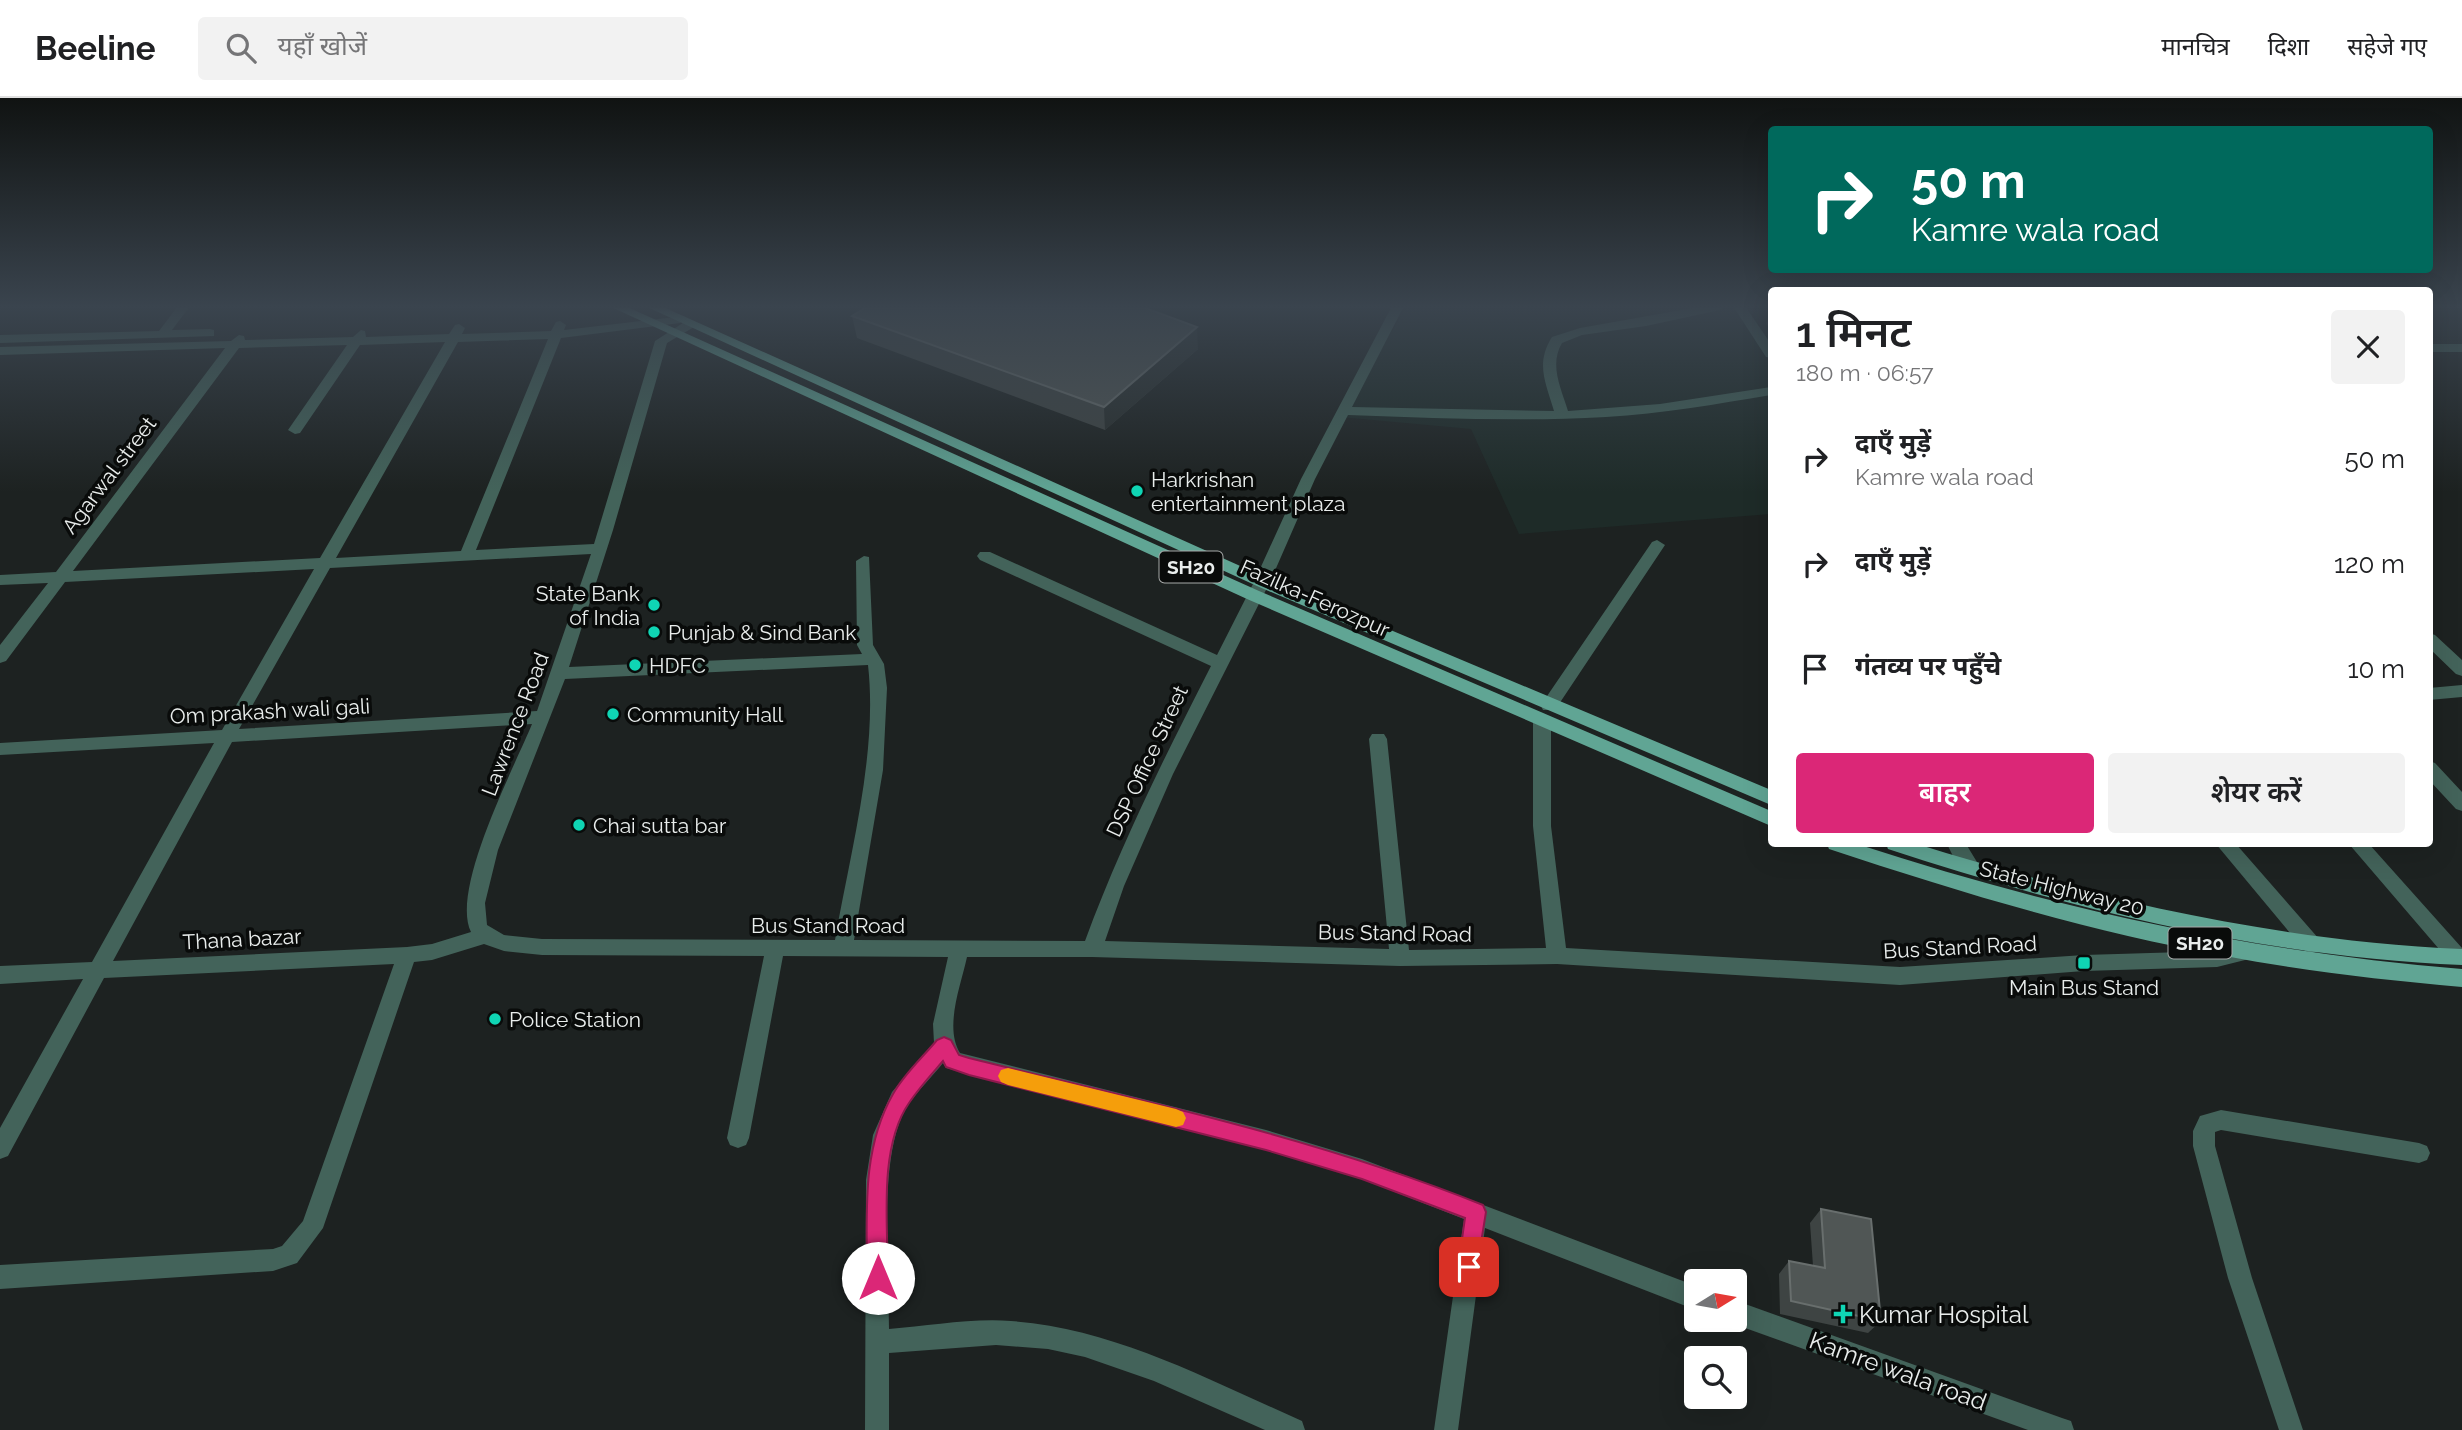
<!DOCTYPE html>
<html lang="hi">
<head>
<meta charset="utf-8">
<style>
  :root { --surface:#fff; --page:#f2f2f2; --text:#202124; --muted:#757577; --line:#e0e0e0; --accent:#db2777 }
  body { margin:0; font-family:Raleway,"Noto Sans Devanagari",sans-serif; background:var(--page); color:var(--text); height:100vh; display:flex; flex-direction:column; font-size:26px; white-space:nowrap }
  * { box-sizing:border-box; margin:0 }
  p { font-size:23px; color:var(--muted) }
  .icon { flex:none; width:38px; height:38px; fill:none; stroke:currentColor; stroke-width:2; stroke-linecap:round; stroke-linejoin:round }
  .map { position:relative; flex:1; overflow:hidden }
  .side { position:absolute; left:1768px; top:189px; width:665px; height:560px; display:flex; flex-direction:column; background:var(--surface); border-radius:7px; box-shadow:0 7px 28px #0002 }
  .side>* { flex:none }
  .top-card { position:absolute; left:1768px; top:28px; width:665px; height:147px; border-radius:7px; box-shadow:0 7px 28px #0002; background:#00695c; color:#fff; overflow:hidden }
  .needle { width:46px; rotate:79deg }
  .buttons { position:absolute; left:1684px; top:1171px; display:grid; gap:14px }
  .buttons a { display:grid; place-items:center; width:63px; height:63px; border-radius:7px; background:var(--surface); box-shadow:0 7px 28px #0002; font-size:35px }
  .pin { position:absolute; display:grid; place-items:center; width:60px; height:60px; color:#fff; margin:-30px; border-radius:14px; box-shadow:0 4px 10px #0006 }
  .me { position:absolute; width:77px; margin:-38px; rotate:0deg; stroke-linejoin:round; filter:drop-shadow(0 0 5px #0008) }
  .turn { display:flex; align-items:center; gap:24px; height:147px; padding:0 28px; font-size:32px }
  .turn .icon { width:91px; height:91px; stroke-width:2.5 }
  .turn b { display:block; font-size:49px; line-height:60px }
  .round { display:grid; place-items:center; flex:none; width:74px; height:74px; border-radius:7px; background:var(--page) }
  .overview { display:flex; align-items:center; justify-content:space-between; height:119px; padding:0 28px }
  h1 { font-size:42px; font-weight:600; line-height:52px }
  .action { display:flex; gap:14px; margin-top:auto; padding:14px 28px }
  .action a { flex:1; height:80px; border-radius:7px; background:var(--accent); color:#fff; font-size:28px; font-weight:600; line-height:80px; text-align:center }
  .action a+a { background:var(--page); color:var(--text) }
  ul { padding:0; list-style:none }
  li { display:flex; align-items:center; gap:21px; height:105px; padding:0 28px }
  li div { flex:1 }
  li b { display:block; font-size:26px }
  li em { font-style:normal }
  header { display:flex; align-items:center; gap:42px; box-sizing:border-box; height:98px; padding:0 35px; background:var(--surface); border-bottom:2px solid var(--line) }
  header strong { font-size:33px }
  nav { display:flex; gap:38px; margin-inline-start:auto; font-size:24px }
  .search { width:490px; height:63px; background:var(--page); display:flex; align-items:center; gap:18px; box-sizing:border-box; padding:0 24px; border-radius:7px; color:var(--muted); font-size:26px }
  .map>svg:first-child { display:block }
  .built { fill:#1e2b28 }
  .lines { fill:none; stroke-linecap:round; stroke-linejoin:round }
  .minor { fill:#43635a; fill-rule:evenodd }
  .major { fill:#60a594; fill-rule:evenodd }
  .wall { fill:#3e4443 }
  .shaded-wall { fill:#292f2e }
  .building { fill:#505655; stroke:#686e6d; stroke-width:2 }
  .route { fill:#db2777; stroke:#8e194d; stroke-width:2 }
  .slow { fill:#f59e0b }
  .poi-dot { fill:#0fd5b4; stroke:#090b0a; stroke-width:2.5 }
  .labels { text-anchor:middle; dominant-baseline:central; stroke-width:7; stroke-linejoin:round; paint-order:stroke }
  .shield { fill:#090b0a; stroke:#a6a9a8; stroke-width:2 }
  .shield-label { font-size:19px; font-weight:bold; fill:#e9edec }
  .street-label { font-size:21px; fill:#e9edec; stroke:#090b0a }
  .poi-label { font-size:21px; fill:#e9edec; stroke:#090b0a; text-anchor:start }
  .near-poi-label { font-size:24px; fill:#e9edec; stroke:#090b0a; text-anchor:start }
  .near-street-label { font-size:24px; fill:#e9edec; stroke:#090b0a }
</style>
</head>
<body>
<header>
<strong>Beeline</strong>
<div class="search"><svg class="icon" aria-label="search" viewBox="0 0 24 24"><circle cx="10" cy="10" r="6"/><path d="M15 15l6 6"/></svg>यहाँ खोजें</div>
<nav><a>मानचित्र</a><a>दिशा</a><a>सहेजे गए</a></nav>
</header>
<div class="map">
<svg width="2462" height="1332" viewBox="0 0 2462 1332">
  <rect width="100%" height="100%" fill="#1d2221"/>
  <path class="built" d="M 1407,208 L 1771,208 L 1771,416 L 1519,436 L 1471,331 L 1340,319 Z"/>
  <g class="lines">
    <path class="minor" d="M 178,208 L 190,208 L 172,232 L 210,231 L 214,232 L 214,238 L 0,245 L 0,237 L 159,233 Z
      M 1392,208 L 1404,208 L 1352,309 L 1554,313 C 1546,285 1535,266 1552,239 L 1580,230 L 1704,208 L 1726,208 L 1720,212 L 1646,228 L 1582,237 L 1562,245 C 1549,267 1561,290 1568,313 L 1660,306 L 1771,289 L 1771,297 C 1716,306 1662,316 1606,319 C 1520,324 1434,320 1348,317 L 1315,381 L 1270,484 L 1173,676 L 1124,788 L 1105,843 L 1389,851 L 1369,641 L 1372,636 L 1384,636 L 1387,641 L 1409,852 L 1546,850 L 1533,728 L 1533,624 L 1542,618 L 1551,624 L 1551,728 L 1566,850 L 1900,869 L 2084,857 L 2217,853 L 2246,846 L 2253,848 L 2256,854 L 2253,860 L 2217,869 L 2084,873 L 1900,887 L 1557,866 L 1400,868 L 1092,859 L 967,859 C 961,887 944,929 960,955 L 1266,1032 L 1362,1061 L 1696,1188 L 1696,1212 L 1485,1130 L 1458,1332 L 1434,1332 L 1464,1121 L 1362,1081 L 1266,1052 L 953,972 L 946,970 L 943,965 C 932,979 918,992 908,1007 C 877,1054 889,1173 889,1231 C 929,1228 971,1220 1011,1223 C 1114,1230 1209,1282 1302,1323 L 1305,1332 L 1265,1332 L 1154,1283 L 1085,1259 L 1048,1251 L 996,1247 L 889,1255 L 889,1332 L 865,1332 L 866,1082 L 873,1037 L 892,994 L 934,945 L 933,926 L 948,859 L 783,858 L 749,1040 L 746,1047 L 738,1050 L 730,1047 L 727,1040 L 764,858 L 542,857 L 504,853 L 484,846 L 432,862 L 414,864 L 323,1130 L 297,1165 L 273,1173 L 0,1191 L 0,1167 L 273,1151 L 282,1148 L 303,1123 L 394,866 L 104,880 L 8,1058 L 0,1061 L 0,1030 L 83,881 L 0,886 L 0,868 L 92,864 L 214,645 L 0,657 L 0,645 L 222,632 L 314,471 L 65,484 L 6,563 L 0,565 L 0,547 L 48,485 L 0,487 L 0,477 L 56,474 L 225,250 L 0,257 L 0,249 L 231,243 L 239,237 L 244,238 L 245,242 L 353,239 L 361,232 L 365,233 L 366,239 L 449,236 L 455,227 L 459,226 L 465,230 L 462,236 L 551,233 L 556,224 L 560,223 L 566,227 L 564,232 L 684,218 L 686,221 L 680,225 L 561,240 L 476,452 L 594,446 L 655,243 L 686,223 L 694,223 L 694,229 L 667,245 L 613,432 L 569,569 L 862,556 L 857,547 L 856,463 L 864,458 L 869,459 L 873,547 L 884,566 L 887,590 L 883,672 L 854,842 L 1085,843 C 1120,748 1165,658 1211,568 L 980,462 L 977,458 L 980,454 L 990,454 L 1217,557 L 1254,484 L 1301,381 ZM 548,241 L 461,453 L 336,460 L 458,244 ZM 445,244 L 320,460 L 73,473 L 239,250 L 347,247 L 288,332 L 295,336 L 300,335 L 360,247 ZM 591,456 L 537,613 L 239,631 L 330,470 ZM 868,567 C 878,655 850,755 835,842 L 542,841 L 504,837 L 487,827 L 485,805 L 498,752 L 565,581 ZM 532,626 C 514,670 450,792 471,834 L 432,846 L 407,849 L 113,863 L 232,644 Z
      M 1733,208 L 1745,208 L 1771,246 L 1771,260 L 1766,259 Z
      M 2429,246 L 2462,246 L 2462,254 L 2429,254 Z
      M 1657,442 L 1665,447 L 1555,612 L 1543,612 L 1541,608 L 1543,604 L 1652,444 Z
      M 2429,535 L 2435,537 L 2462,562 L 2462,578 L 2456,576 L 2429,550 Z
      M 2462,587 L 2462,599 L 2429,602 L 2429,590 Z
      M 2429,663 L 2435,665 L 2462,694 L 2462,713 L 2456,711 L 2429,682 Z
      M 1947,746 L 1966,746 L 1980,769 L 1978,774 C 1962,780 1953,758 1947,746 Z
      M 2216,746 L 2236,746 L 2319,841 L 2322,847 L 2319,853 L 2312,855 L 2305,853 Z
      M 2349,746 L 2369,746 L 2462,850 L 2462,866 L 2451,865 Z
      M 2221,1012 L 2419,1045 L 2427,1048 L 2430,1055 L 2427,1062 L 2419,1065 L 2221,1032 L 2215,1034 L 2215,1048 L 2252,1180 L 2303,1332 L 2279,1332 L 2228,1180 L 2193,1048 L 2193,1033 L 2200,1018 Z
      M 1734,1202 L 2062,1320 L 2071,1323 L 2074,1332 L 2028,1332 L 1734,1226 L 1725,1222 L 1734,1222 Z"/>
    <path class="major" d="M 609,208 L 625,208 L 1259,493 L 1771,713 L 1771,728 L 1247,501 Z
      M 645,208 L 661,208 L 1267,480 L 1771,692 L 1771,707 L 1257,488 Z
      M 1827,746 L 1857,746 C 2056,811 2253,854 2462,871 L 2462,889 C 2382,882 2303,873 2225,858 C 2090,834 1959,794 1829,751 Z
      M 1886,746 L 1917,746 C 2093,801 2277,843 2462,851 L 2462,867 C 2267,859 2074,812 1888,751 Z"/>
  </g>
  <path class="wall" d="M 1771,212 L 1771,231 L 1766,226 Z
    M 852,218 L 1198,251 L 1105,332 L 857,240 Z
    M 1821,1111 L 1881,1223 L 1868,1235 L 1780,1216 L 1779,1176 L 1789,1163 L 1813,1168 L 1810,1125 Z"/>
  <path class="shaded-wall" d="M 1197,229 L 1198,251 L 1105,332 L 1104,309 Z"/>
  <path class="building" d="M 868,208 L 1140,208 L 1197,229 L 1104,309 L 852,218 Z
    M 1821,1111 L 1871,1121 L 1881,1223 L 1791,1203 L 1789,1163 L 1825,1170 Z"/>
  <linearGradient id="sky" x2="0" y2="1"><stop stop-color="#101312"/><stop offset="0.53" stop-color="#3a444e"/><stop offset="1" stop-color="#3a444e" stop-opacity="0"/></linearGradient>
  <rect width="2462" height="394" fill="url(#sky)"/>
  <path class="route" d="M 944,939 L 951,942 L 959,957 L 969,960 C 1143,1003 1317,1040 1483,1107 L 1486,1114 L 1476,1176 L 1469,1179 L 1461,1176 L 1458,1169 L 1465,1120 L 1362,1081 L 1266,1052 L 969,977 L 946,969 L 943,963 C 931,977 919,990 909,1005 C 878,1050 888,1128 888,1180 L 885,1188 L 878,1191 L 870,1188 L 867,1180 C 867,1117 861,1052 893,996 C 904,976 923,959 937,942 Z"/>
  <path class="slow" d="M 1008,970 L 1176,1011 L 1183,1014 L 1186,1020 L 1183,1027 L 1176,1029 L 1008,987 L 1001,984 L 998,978 L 1001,972 Z"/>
  <g class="poi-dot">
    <circle cx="1137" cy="393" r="7"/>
    <circle cx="654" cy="507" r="7"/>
    <circle cx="654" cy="534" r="7"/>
    <circle cx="635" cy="567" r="7"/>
    <circle cx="613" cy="616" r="7"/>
    <circle cx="579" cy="727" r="7"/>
    <rect x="2077" y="858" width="14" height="14" rx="3.5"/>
    <circle cx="495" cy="921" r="7"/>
    <path d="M1839.5 1205.5h7v7h7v7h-7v7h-7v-7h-7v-7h7z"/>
  </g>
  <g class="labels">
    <g class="shield">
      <rect x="1159.5" y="453.5" width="63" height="31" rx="5"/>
      <rect x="2168.5" y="829.5" width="63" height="31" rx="5"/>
    </g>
    <g class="shield-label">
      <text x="1191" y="469">SH20</text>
      <text x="2200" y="845">SH20</text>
    </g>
    <g class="street-label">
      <text transform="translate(109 377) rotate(-53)">Agarwal street</text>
      <text transform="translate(1315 500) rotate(24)">Fazilka-Ferozpur</text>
      <text transform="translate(270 613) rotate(-3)">Om prakash wali gali</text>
      <text transform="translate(515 626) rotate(-69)">Lawrence Road</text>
      <text transform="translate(1147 663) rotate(-65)">DSP Office Street</text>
      <text transform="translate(2062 790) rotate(14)">State Highway 20</text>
      <text x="828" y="827">Bus Stand Road</text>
      <text transform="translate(1395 835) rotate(1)">Bus Stand Road</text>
      <text transform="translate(242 841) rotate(-3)">Thana bazar</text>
      <text transform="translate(1960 849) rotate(-3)">Bus Stand Road</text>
    </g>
    <g class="poi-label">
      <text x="1151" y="381">Harkrishan<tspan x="1151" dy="24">entertainment plaza</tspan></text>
      <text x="640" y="495" text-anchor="end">State Bank<tspan x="640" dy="24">of India</tspan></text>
      <text x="668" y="534">Punjab &amp; Sind Bank</text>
      <text x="649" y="567">HDFC</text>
      <text x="627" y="616">Community Hall</text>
      <text x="593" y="727">Chai sutta bar</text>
      <text x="2084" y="889" text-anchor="middle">Main Bus Stand</text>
      <text x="509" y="921">Police Station</text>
    </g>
    <g class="near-poi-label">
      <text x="1859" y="1216">Kumar Hospital</text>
    </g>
    <g class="near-street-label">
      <text transform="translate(1898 1273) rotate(20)">Kamre wala road</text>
    </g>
  </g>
</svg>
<div class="buttons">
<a><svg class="needle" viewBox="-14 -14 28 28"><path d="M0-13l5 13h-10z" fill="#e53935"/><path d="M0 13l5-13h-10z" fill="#757577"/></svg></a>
<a><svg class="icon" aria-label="search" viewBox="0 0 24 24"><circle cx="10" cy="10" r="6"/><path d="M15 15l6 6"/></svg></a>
</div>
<div class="pin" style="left:1469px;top:1169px;background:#d93025"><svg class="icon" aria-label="arrive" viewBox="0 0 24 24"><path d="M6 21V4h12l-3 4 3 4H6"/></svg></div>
<svg class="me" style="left:878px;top:1180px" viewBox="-20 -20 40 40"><circle r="19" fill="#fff"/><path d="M0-13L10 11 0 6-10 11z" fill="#db2777"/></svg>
<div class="top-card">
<div class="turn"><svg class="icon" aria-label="right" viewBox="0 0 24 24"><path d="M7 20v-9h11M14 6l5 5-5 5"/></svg><div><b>50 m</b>Kamre wala road</div></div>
</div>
<section class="side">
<div class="overview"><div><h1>1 मिनट</h1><p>180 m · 06:57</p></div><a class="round"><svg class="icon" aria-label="close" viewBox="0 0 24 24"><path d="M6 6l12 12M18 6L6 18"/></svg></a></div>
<ul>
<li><svg class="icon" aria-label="right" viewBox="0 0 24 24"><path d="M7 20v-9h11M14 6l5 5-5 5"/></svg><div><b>दाएँ मुड़ें</b><p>Kamre wala road</p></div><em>50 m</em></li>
<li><svg class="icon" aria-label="right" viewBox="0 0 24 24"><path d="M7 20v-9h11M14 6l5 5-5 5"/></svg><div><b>दाएँ मुड़ें</b></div><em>120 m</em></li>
<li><svg class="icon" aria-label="arrive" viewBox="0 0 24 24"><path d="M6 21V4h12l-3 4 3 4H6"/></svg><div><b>गंतव्य पर पहुँचे</b></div><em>10 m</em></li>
</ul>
<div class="action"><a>बाहर</a><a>शेयर करें</a></div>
</section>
</div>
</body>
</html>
